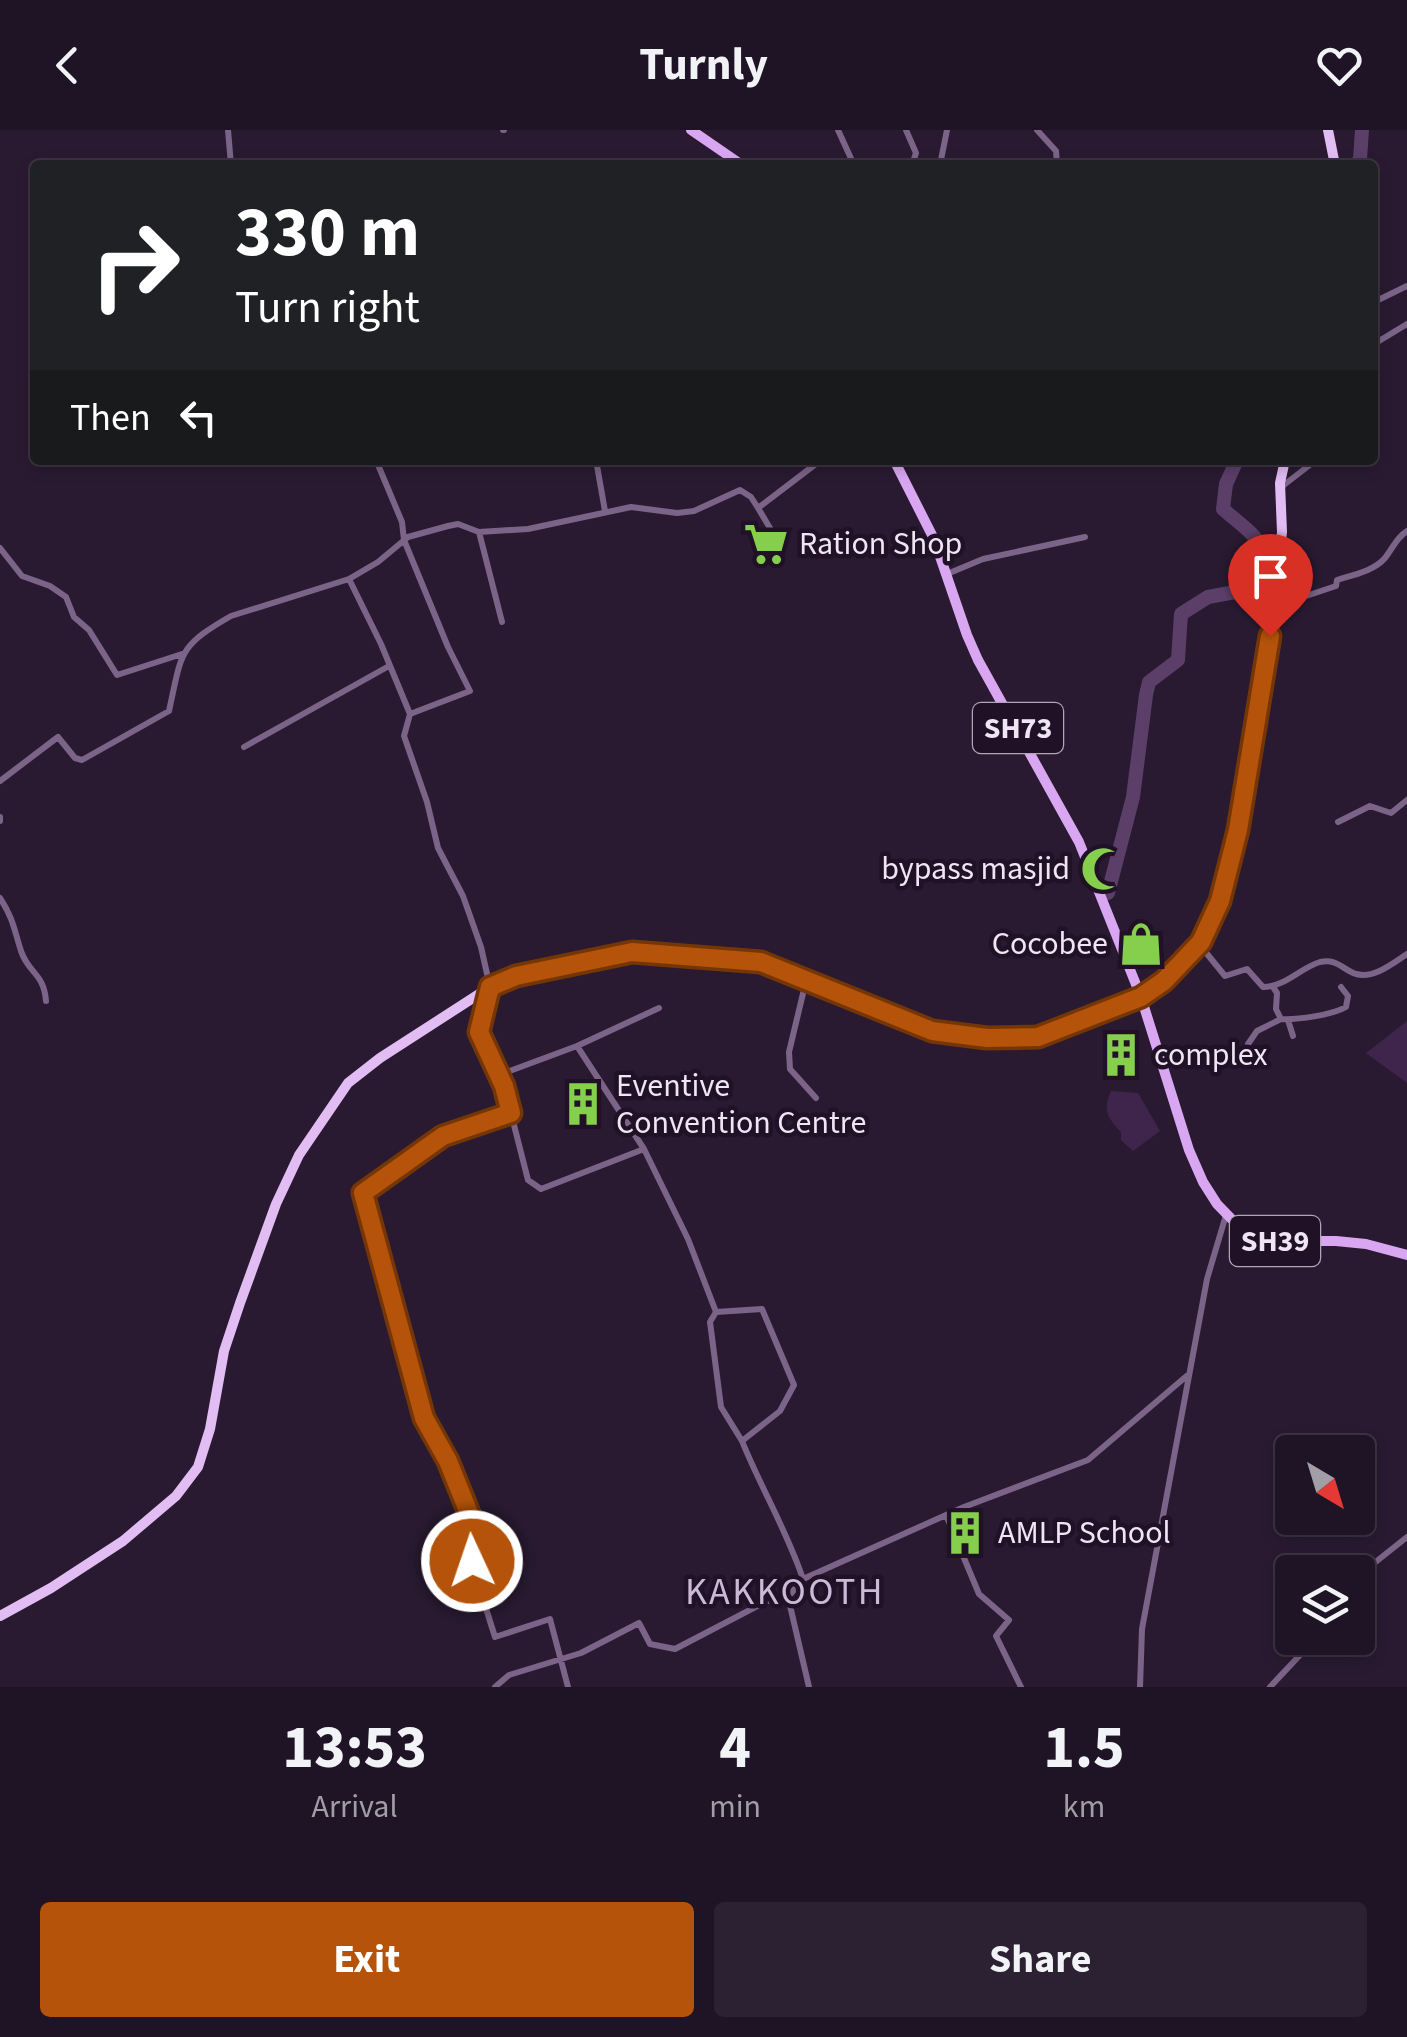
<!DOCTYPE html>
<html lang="en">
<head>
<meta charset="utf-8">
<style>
  :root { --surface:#1f1425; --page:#2c2132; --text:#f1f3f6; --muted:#a19ea7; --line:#3c3342; --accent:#b45309 }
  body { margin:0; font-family:"Source Sans 3",sans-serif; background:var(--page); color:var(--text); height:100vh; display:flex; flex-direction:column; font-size:38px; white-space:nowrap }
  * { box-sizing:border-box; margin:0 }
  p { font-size:32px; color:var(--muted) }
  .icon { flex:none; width:55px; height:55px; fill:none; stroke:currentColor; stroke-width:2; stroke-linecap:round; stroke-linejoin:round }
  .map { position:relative; height:1557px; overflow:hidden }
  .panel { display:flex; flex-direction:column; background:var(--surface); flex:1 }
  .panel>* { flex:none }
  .banner { position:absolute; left:30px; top:30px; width:1348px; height:305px; border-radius:10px; box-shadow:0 5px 15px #0003,0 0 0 2px var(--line); background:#202124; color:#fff; overflow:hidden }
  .needle { width:65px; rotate:142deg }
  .buttons { position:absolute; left:1275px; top:1305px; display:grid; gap:20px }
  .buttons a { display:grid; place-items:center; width:100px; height:100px; border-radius:10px; background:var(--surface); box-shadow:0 5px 15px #0003,0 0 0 2px var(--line); font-size:50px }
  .pin { position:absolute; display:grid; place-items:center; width:85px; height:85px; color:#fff; margin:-102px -42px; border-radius:50% 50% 50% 0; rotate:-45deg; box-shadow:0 0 10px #0007 }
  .pin .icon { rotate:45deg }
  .me { position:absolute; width:110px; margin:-55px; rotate:357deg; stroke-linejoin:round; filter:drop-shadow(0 0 8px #0008) }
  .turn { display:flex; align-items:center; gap:35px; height:210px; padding:0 40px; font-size:45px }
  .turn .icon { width:130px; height:130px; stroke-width:2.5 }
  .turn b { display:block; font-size:70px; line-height:85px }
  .then { display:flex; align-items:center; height:95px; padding:0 40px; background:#0003; gap:20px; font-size:38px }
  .eta { display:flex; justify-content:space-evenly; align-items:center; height:170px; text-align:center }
  .eta b { font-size:60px; font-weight:700; line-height:70px }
  .button { display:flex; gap:20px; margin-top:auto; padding:20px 40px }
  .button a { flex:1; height:115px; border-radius:10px; background:var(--accent); color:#fff; font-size:40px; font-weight:700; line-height:115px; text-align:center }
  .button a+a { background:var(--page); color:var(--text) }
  header { display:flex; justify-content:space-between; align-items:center; height:130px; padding:0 40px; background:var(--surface); font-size:45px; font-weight:700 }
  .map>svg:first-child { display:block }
  .green { fill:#3f254c }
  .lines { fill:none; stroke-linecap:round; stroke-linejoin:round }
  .river { stroke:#5b3f69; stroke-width:14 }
  .minor { stroke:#7c6488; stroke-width:6 }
  .primary { stroke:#d9a7f2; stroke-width:10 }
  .trunk { stroke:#e2bdf4; stroke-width:10 }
  .route-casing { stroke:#753606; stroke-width:25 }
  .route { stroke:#b45309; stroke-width:18 }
  .labels { text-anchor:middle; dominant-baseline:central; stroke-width:9; stroke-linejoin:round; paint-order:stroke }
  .shield { fill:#201127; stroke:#b1a5b6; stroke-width:2.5 }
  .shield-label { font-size:30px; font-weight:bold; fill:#efe5f4 }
  .poi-label { font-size:32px; fill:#efe5f4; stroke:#201127; text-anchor:start }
  .quarter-label { font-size:38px; letter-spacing:2.5px; fill:#ccb9d6; stroke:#201127 }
</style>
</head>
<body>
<header><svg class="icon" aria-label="back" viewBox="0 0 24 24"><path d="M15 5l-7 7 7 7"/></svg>Turnly<svg class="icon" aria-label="heart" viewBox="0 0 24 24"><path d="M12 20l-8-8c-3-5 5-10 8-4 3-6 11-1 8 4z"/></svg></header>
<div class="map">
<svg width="1407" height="1557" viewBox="0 0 1407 1557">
  <rect width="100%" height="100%" fill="#291a31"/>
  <path class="green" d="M 1407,891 L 1407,953 L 1366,923 Z
    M 1111,961 L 1138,963 L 1160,1001 L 1133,1021 L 1121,1010 L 1121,1002 C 1108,988 1102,981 1111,961 Z"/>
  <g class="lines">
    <path class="river" d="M 1356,35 L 1360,29 L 1362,0
      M 1108,763 L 1133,667 L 1146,565 L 1149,552 L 1178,530 L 1181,484 L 1208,467 L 1257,458 C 1278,416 1251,404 1223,379 L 1226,354 L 1237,330"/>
    <path class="minor" d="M 228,0 L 231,35
      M 503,0 L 504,0
      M 838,0 L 854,35
      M 906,0 L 916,23 L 912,35
      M 1037,0 L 1056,21 L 1057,35
      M 940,35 L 947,0
      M 1372,173 L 1407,156
      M 1372,198 L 1379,211 L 1407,194
      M 376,330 L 402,392 L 404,410 L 448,517 L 470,561 L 410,584
      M 596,330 L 605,381
      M 1280,358 L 1311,334 L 1308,330
      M 758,378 L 777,410 L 779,429
      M 479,402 L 502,492
      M 0,418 L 22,446 L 50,456 L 66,467 L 74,487 L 89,500 L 117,545 L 182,524
      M 947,444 L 983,429 L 1085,407
      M 1275,465 L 1306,466 L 1336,456 L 1337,450 C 1353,445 1374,441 1385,428 C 1394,417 1395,409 1407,401
      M 410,584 L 404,606 L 427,672 L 438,718 L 463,766 L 481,817 L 490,857 L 479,902 L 504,956 L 528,1050 L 541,1059 L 644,1019 L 688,1109 L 716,1182 L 762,1179 L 794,1255 L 780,1281 L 742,1311 C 761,1358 787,1401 803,1449 L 788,1467 L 809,1557
      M 410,584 L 381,514 L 349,449 L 378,432 L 408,407 L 448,396 L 458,394 L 479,402 L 528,399 L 631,377 L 677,383 L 694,381 L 740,360 L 751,367 L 758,378 L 821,330
      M 244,617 L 389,536
      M 0,651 L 58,607 L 75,628 L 82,630 L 169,581 C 182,523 177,517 231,486 L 349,449
      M 0,687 L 0,691
      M 1338,692 L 1370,676 L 1391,683 L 1407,670
      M 0,768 C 13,788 14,799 21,821 C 28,843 44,843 46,871
      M 1199,814 L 1225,846 L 1247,839 L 1263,857 C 1285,857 1300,838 1320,832 C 1337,828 1343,840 1356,844 C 1374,849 1393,833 1407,824
      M 806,851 L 789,922 L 790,939 L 816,968
      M 1273,857 L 1277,863 L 1276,879 L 1281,889 C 1297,890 1332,885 1346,877 L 1348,866 L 1341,857
      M 1288,890 L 1293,906
      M 1248,914 L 1257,901 L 1281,889
      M 577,916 L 644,1019
      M 499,945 L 577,916 L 659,878
      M 511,983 L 443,1006 L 363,1063 L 424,1287 L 448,1331 L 475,1397 L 471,1431 L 495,1507 L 550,1489 L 568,1557
      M 716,1182 L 710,1192 L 721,1277 L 742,1311
      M 946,1385 L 979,1464 L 1009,1490 L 996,1506 L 1021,1557
      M 1358,1446 L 1407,1407
      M 803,1449 L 964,1377 L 1088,1330 L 1189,1244
      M 495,1557 L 509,1545 L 581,1523 L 639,1493 L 650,1514 L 675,1519 L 767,1471 L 788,1467
      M 1140,1557 L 1142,1499 L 1207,1149 L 1226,1085
      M 1270,1557 L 1316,1508"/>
    <path class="primary" d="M 691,0 L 742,35
      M 894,330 L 934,409 L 967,505 L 978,530 L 1079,712 L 1141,867 L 1189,1020 L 1203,1052 L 1217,1074 L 1248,1106 L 1266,1111 L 1336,1111 L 1366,1114 L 1407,1125"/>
    <path class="trunk" d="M 1328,0 L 1335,35
      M 0,1486 L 51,1458 L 123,1411 L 176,1366 L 198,1337 L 210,1299 L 224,1221 L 240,1173 L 276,1074 L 299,1025 L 348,953 L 380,928 L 490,857 L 516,845 L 631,822 L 761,832 L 932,901 L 987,908 L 1038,907 L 1141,867 L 1163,851 L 1201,812 L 1227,752 L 1251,627 L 1273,483 L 1282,402 L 1280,353 L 1285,330"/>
  </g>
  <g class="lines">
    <g class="route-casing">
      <path id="route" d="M 472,1431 L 475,1398 L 448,1331 L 424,1288 L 363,1063 L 443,1006 L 511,983 L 504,956 L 479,902 L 490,857 L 516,846 L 632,822 L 761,832 L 932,901 L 987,908 L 1038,907 L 1141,867 L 1164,851 L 1201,812 L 1220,771 L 1238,700 L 1270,506"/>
    </g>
    <use href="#route" class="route"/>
  </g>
  <defs>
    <g id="supermarket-bare" transform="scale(3.45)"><path d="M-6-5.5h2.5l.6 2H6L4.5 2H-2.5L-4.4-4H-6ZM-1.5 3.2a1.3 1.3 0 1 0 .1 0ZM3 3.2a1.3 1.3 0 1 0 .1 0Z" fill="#85cf4c" stroke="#201127" stroke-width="2.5" paint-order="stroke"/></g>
    <g id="mosque-bare" transform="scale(3.45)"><path d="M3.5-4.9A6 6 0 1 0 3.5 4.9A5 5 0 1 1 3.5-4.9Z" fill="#85cf4c" stroke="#201127" stroke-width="2.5" paint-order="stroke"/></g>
    <g id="shop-bare" transform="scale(3.45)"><path d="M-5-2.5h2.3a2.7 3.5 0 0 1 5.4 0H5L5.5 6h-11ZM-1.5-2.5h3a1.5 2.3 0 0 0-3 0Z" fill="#85cf4c" stroke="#201127" stroke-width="2.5" paint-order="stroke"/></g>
    <g id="building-bare" transform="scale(3.45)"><path d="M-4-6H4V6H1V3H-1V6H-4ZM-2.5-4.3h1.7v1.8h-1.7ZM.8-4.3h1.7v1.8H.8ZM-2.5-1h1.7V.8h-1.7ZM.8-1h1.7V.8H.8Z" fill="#85cf4c" stroke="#201127" stroke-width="2.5" paint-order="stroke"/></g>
  </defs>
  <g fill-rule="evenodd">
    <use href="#supermarket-bare" x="766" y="414"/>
    <use href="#mosque-bare" x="1103" y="739"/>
    <use href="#shop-bare" x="1141" y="814"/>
    <use href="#building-bare" x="1121" y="925"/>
    <use href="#building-bare" x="583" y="974"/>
    <use href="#building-bare" x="965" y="1403"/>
  </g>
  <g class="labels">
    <g class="shield">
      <rect x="973" y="573" width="90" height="50" rx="8"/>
      <rect x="1230" y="1086" width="90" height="50" rx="8"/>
    </g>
    <g class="shield-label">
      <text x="1018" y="598">SH73</text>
      <text x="1275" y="1111">SH39</text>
    </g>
    <g class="poi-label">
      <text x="799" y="414">Ration Shop</text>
      <text x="1070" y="739" text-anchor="end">bypass masjid</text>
      <text x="1108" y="814" text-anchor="end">Cocobee</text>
      <text x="1154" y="925">complex</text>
      <text x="616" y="956">Eventive<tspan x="616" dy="37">Convention Centre</tspan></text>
      <text x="998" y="1403">AMLP School</text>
    </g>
    <g class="quarter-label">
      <text x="785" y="1462">KAKKOOTH</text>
    </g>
  </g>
</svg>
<div class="buttons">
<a><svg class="needle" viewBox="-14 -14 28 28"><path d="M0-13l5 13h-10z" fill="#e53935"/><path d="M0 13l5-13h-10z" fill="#a19ea7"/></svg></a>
<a><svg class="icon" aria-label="layers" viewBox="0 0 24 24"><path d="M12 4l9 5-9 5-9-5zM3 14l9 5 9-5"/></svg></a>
</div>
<div class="pin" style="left:1270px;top:506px;background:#d93025"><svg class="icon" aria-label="arrive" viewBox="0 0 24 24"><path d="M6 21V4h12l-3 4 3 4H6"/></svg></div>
<svg class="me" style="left:472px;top:1431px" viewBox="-20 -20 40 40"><circle r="17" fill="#b45309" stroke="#fff" stroke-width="3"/><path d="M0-11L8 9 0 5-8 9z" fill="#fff"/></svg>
<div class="banner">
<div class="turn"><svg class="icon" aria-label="right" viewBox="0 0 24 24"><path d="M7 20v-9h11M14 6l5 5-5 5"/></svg><div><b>330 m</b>Turn right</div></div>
<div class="then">Then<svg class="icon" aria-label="left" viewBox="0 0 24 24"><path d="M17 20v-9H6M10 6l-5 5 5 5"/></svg></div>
</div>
</div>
<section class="panel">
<div class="eta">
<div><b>13:53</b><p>Arrival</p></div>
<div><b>4</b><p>min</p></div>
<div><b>1.5</b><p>km</p></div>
</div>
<div class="button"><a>Exit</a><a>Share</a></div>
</section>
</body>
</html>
